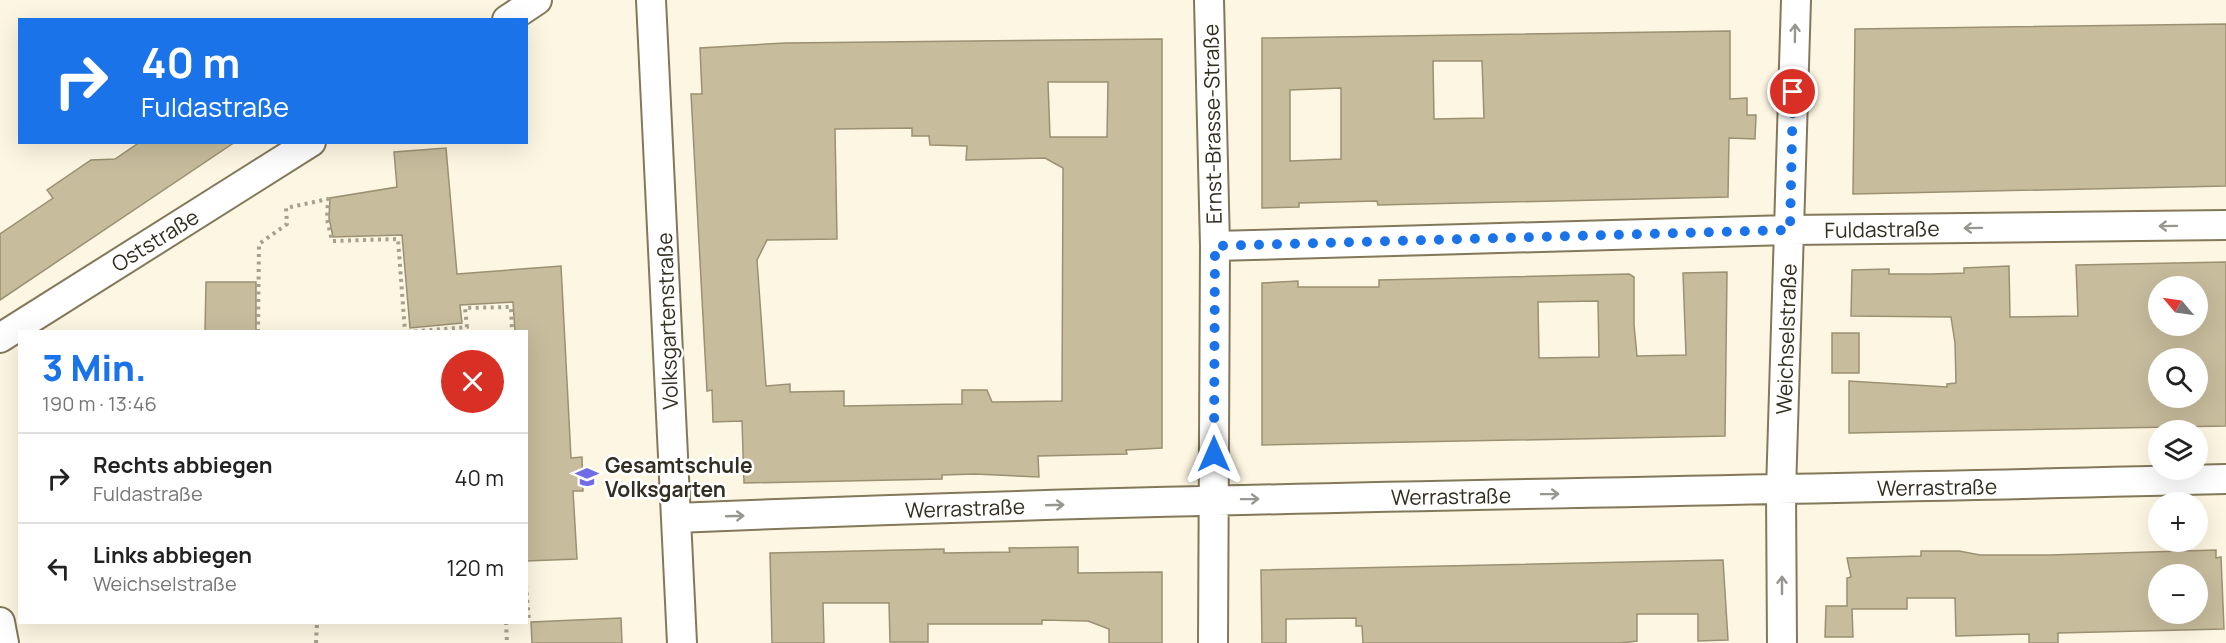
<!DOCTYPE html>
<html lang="de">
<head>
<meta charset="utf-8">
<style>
  :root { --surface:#fff; --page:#f2f2f2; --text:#222; --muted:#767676; --line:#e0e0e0; --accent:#1a73e8 }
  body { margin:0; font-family:Manrope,sans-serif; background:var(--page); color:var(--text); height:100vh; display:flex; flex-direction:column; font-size:22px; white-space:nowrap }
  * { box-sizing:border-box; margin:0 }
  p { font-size:20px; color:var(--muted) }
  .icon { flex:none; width:33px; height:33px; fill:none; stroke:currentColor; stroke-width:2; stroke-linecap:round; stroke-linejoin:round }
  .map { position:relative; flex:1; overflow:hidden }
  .panel { position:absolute; left:18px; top:330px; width:510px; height:294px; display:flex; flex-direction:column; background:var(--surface); border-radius:0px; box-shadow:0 6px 24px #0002 }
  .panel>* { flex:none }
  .guide { position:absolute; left:18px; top:18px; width:510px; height:126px; border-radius:0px; box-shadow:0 6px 24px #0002; background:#1a73e8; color:#fff; overflow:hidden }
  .needle { width:39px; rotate:299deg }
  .buttons { position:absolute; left:2148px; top:276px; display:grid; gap:12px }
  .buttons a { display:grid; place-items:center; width:60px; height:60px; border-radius:50%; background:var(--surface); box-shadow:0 6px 24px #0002; font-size:30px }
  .pin { position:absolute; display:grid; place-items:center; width:51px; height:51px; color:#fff; margin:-26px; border:3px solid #fff; border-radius:50%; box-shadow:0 2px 6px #0007 }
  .me { position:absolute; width:66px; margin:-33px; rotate:0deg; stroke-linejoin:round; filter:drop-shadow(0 0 4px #0008) }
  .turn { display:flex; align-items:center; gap:21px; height:126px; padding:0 24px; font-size:27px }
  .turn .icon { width:78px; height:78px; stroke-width:2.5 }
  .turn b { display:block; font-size:42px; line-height:51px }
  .round { display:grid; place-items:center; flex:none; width:63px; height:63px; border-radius:32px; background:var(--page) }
  .head { display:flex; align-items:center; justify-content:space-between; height:102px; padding:0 24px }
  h1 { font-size:36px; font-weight:800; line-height:45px; color:var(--accent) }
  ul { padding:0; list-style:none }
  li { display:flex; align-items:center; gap:18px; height:90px; padding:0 24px; border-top:2px solid var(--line) }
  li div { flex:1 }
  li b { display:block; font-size:22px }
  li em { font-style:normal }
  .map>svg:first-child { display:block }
  .building { fill:#c7bc9c; stroke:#9b9072; stroke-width:1.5; fill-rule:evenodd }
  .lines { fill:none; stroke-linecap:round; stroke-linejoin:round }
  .street-casing { stroke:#83785a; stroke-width:32 }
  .path { stroke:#a6a08f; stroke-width:4; stroke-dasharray:3 4.5; stroke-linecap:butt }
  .street { stroke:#fff; stroke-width:28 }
  .oneway { stroke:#989690 }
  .route { stroke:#1a73e8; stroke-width:10; stroke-dasharray:0 18 }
  .labels { text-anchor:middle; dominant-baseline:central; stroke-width:5; stroke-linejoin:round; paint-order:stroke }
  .street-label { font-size:21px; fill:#322e21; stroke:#fff }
  .poi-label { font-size:21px; font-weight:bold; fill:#322e21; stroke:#fff; text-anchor:start }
</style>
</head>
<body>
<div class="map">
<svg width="2226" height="643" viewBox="0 0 2226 643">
  <rect width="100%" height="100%" fill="#fdf6e2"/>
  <path class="building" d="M 2226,24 L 2226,186 L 1853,194 L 1855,29 Z
    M 1730,31 L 1730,99 L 1747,98 L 1747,115 L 1756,115 L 1755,139 L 1729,138 L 1728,197 L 1378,205 L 1377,201 L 1299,203 L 1299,207 L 1262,208 L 1262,38 ZM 1433,61 L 1482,61 L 1484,118 L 1434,119 ZM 1341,88 L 1341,159 L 1290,161 L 1290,90 Z
    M 1162,39 L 1162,448 L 1126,450 L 1127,454 L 1038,456 L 1039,477 L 975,474 L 942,475 L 942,479 L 744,483 L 742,421 L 713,422 L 712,390 L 707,391 L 691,94 L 702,94 L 700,48 L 785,43 ZM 1048,82 L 1108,82 L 1107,137 L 1050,137 ZM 912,128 L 912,136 L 929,136 L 930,145 L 967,146 L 966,160 L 1045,158 L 1063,168 L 1062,401 L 992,402 L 987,390 L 962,390 L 962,404 L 844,406 L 844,391 L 790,392 L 790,384 L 766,386 L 757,260 L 767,240 L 837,239 L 835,129 Z
    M 140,142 L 235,142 L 0,300 L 0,234 L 53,198 L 47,190 L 91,160 L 115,159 Z
    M 446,148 L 457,274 L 561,266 L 571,458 L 582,457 L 583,491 L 573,491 L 577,559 L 526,561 L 526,332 L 515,332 L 513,302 L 460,305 L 462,323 L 410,328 L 402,235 L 333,237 L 329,218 L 330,198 L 397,187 L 394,152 Z
    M 2226,262 L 2226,426 L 1849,433 L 1849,381 L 1947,387 L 1947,384 L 1956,383 L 1955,343 L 1951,317 L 1851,316 L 1852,270 L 1889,269 L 1889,274 L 1931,274 L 1964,273 L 1964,268 L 2009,266 L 2010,317 L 2078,316 L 2076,265 ZM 2158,286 L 2198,286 L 2198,326 L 2158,326 ZM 2158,358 L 2198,358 L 2198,398 L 2158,398 Z
    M 1727,272 L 1725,436 L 1262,445 L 1262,283 L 1298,281 L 1298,287 L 1379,287 L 1379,280 L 1629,274 L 1634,277 L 1634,325 L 1637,356 L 1686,355 L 1683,273 ZM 1598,301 L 1599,357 L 1539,358 L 1538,302 Z
    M 206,282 L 256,282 L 256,332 L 205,332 Z
    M 1832,333 L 1859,333 L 1859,373 L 1832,373 Z
    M 1078,547 L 1078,573 L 1162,572 L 1162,643 L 1109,643 L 1109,629 L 1088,621 L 1042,620 L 1042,624 L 928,624 L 928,642 L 890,642 L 889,603 L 823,603 L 824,643 L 772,643 L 770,553 L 944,549 L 944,553 L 1010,552 L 1009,548 Z
    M 2216,550 L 2216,558 L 2221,557 L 2224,629 L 2058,633 L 2058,643 L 2029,643 L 2029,634 L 1956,636 L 1955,598 L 1907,598 L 1907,609 L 1852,609 L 1853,637 L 1825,637 L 1826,606 L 1847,606 L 1847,578 L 1851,577 L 1847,558 L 1921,556 L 1921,551 L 1959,551 L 1980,555 L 2049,555 ZM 2158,574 L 2198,574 L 2198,614 L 2158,614 Z
    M 1723,560 L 1728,640 L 1698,641 L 1698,614 L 1637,614 L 1637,641 L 1621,643 L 1363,643 L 1362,626 L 1356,626 L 1356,618 L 1286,619 L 1286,643 L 1262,643 L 1261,570 Z
    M 621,618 L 622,643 L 532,643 L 531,622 Z"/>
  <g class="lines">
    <g class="street-casing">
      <path id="street" d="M 651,0 L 682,643
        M 1209,0 L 1215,246 L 1213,643
        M 507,20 L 537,0
        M 1215,246 L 1790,230 L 2226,225
        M 0,338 L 311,142
        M 676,518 C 1192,496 1709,493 2226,479
        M 0,622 L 4,643
        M 1782,643 L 1781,491 L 1796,0"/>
    </g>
    <path class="path" d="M 258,332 L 259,244 L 287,224 L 286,208 L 328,199 L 327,219 L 332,241 L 398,239 L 405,332
      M 407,332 L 467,327 L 465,308 L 511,307 L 512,332
      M 526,585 L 529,621 L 526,622
      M 506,622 L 507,643
      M 316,643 L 317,622"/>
    <use href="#street" class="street"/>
  </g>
  <defs><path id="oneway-shaft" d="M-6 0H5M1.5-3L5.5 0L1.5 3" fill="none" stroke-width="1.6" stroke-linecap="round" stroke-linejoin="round" transform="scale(1.5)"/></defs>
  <g class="oneway">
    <use href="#oneway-shaft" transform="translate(1795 33) rotate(-89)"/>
    <use href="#oneway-shaft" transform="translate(2168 226) rotate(179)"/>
    <use href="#oneway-shaft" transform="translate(1973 228) rotate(179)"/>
    <use href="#oneway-shaft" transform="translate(1550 494) rotate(-1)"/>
    <use href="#oneway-shaft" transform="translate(1250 499) rotate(-1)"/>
    <use href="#oneway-shaft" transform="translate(1055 505) rotate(-2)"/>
    <use href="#oneway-shaft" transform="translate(735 516) rotate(-2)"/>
    <use href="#oneway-shaft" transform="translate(1782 585) rotate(-90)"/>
  </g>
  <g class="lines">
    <path class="route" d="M 1214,454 L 1215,246 L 1790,230 L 1793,92"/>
  </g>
  <defs>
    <g id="school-bare" transform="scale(1.8)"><path d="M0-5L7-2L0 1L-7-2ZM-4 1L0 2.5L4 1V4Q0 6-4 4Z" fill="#706ce7" stroke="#fff" stroke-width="2.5" paint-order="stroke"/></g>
  </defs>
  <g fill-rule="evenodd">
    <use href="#school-bare" x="587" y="477"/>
  </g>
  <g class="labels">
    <g class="street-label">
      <text transform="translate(1212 124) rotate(-91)">Ernst-Brasse-Straße</text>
      <text transform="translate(1882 229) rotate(-1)">Fuldastraße</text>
      <text transform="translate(155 240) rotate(-32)">Oststraße</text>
      <text transform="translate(667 321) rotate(-92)">Volksgartenstraße</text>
      <text transform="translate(1786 339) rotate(-88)">Weichselstraße</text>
      <text transform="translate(1937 487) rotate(-1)">Werrastraße</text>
      <text transform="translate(1451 496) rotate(-1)">Werrastraße</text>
      <text transform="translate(965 508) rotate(-2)">Werrastraße</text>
    </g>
    <g class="poi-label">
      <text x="605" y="465">Gesamtschule<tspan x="605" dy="24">Volksgarten</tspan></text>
    </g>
  </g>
</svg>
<div class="buttons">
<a><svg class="needle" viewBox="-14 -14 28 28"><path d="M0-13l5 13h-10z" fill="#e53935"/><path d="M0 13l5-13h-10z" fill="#767676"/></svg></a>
<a><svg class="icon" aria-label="search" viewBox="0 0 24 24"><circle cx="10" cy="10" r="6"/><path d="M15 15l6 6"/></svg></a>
<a><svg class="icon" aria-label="layers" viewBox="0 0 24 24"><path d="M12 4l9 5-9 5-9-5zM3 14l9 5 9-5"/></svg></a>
<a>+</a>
<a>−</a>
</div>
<div class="pin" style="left:1793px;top:92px;background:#d93025"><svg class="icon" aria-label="arrive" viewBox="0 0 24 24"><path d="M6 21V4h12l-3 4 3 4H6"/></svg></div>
<svg class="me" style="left:1214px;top:454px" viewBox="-20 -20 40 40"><path d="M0-17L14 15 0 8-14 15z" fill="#1a73e8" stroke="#fff" stroke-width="4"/></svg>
<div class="guide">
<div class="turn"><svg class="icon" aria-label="right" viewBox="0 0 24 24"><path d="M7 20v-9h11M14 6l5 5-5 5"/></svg><div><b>40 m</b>Fuldastraße</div></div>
</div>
<section class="panel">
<div class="head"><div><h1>3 Min.</h1><p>190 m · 13:46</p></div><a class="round" style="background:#d93025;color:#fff"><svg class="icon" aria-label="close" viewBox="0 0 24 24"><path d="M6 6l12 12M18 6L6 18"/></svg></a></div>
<ul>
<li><svg class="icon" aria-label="right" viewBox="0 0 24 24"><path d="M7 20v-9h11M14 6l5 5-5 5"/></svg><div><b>Rechts abbiegen</b><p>Fuldastraße</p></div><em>40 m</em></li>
<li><svg class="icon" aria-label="left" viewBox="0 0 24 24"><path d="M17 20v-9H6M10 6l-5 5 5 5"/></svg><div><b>Links abbiegen</b><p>Weichselstraße</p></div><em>120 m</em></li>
</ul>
</section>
</div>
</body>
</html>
